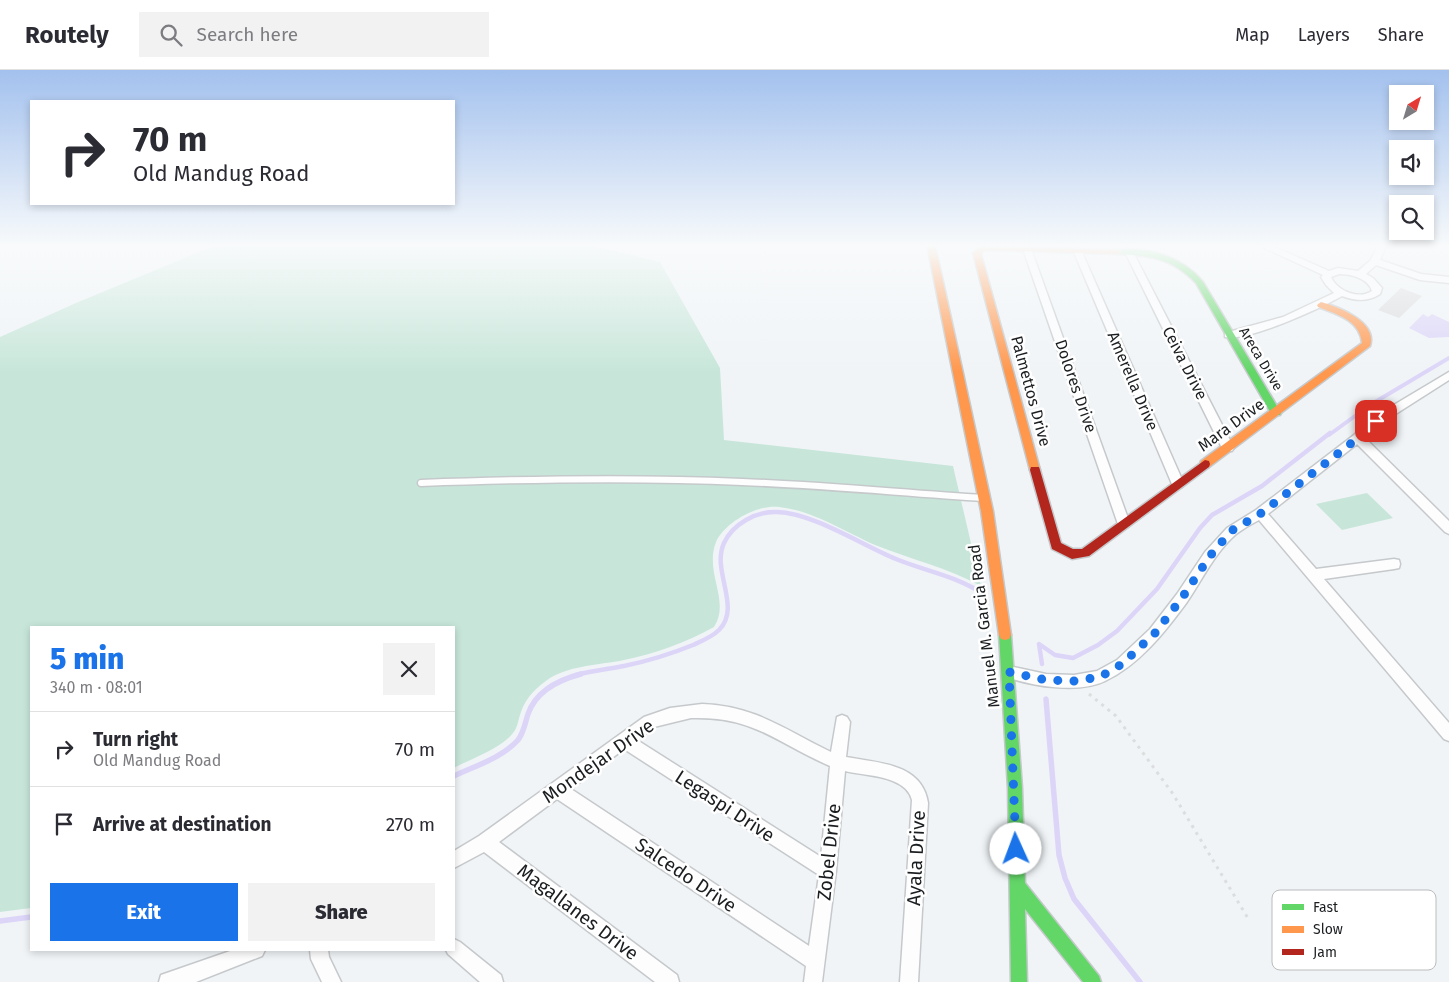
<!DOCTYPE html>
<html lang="en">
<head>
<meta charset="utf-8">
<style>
  :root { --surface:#fff; --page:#f2f2f3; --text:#2b2b33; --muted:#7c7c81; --line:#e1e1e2; --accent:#1a73e8 }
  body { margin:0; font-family:"Fira Sans",sans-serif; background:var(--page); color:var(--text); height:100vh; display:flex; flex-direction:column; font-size:19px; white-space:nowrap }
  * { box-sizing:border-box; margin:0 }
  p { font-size:16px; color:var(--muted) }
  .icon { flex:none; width:28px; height:28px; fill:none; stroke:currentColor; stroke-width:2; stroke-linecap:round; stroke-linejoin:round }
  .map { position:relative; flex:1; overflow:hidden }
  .drawer { position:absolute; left:30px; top:556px; width:425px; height:325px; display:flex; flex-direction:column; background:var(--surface); border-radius:0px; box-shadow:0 2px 8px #0003 }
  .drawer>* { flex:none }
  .guide { position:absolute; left:30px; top:30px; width:425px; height:105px; border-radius:0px; box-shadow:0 2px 8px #0003; background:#fff; color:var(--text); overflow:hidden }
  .needle { width:32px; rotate:38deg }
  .buttons { position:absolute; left:1389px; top:15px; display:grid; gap:10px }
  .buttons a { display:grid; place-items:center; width:45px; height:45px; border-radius:0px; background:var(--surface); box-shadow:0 2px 8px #0003; font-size:25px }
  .pin { position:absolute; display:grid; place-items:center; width:42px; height:42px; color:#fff; margin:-21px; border-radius:10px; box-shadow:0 2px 8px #0006 }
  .me { position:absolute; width:55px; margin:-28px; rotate:358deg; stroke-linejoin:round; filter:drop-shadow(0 0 4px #0008) }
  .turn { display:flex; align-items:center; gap:18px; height:105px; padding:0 20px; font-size:22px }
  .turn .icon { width:65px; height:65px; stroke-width:2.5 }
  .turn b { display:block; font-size:35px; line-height:42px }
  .round { display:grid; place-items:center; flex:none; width:52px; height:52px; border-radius:0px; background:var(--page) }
  .overview { display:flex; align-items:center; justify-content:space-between; height:85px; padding:0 20px }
  h1 { font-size:30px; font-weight:800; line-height:38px; color:var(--accent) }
  .action { display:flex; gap:10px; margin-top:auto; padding:10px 20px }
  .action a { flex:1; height:58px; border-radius:0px; background:var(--accent); color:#fff; font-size:20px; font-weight:800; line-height:58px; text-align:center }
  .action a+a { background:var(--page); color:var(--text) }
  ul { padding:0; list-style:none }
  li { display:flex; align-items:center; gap:15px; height:75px; padding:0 20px; border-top:1px solid var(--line) }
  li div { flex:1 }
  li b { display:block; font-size:19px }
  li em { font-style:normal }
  header { display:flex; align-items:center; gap:30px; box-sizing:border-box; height:70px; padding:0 25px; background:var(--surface); border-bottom:1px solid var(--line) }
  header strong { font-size:24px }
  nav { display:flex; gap:28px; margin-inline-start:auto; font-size:18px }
  .search { width:350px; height:45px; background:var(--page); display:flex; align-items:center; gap:12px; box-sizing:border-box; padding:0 18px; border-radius:0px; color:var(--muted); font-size:19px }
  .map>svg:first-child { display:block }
  .green { fill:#c7e6d9 }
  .water { fill:#dcd5f8 }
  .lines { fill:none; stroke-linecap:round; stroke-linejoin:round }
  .stream-far2 { stroke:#dcd5f8; stroke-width:4 }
  .stream-far1 { stroke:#dcd5f8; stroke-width:4.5 }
  .stream { stroke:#dcd5f8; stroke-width:5.5 }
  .building { fill:#d9dbde }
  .lane-casing { stroke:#c6c9cb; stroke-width:9 }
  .street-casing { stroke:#c6c9cb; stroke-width:3 }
  .fast-casing { stroke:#c6c9cb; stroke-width:3 }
  .slow-casing { stroke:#c6c9cb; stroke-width:3 }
  .jam-casing { stroke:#c6c9cb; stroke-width:3 }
  .path { stroke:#dcddde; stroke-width:3; stroke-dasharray:3 5; stroke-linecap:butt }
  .lane { stroke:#fdfdfe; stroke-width:6 }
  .street { fill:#fdfdfe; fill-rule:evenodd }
  .fast { fill:#63d668; fill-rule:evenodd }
  .slow { fill:#ff974d; fill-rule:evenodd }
  .jam { fill:#b3261e; fill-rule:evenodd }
  .route { stroke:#1a73e8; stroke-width:9; stroke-dasharray:0 16.2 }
  .labels { text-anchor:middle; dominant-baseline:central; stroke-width:5; stroke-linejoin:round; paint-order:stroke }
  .far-street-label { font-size:14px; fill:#1b1e20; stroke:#fff }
  .street-label { font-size:16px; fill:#1b1e20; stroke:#fff }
  .near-street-label { font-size:19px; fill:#1b1e20; stroke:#fff }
  .key { fill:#fff; stroke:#bbbcbc; stroke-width:1 }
  .key-label { font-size:14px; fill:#1b1e20 }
</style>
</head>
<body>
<header>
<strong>Routely</strong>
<div class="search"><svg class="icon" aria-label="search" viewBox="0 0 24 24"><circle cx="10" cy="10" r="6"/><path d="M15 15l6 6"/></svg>Search here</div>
<nav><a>Map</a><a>Layers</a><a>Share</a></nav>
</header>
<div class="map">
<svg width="1449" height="912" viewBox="0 0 1449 912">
  <rect width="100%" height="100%" fill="#f0f4f7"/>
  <path class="green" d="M 216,175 L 588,175 L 660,192 L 720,298 L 724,370 L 953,396 L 981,516 C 948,498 910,489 875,475 C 846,462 811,440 779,437 C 758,434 725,452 716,472 C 704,503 731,531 714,557 C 687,572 654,584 624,590 C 600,595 572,595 550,608 C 537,617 526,627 521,642 C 518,650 518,657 513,663 C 502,678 470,689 454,698 L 454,558 L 31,558 L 31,838 L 0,842 L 0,267 L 76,233 Z
    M 1367,423 L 1393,448 L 1342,460 L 1316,434 Z"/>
  <path class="water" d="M 1423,244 L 1428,247 L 1432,244 L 1449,252 L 1449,267 L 1429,268 L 1409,258 Z"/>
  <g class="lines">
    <path class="stream-far2" d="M 1329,365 L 1370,335 L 1449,288"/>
    <path class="stream-far1" d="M 1039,574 L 1055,585 L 1073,588 L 1098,575 L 1117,561 L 1157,519 L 1200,458 L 1212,445 L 1262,416 L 1330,363
      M 1039,574 L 1042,594
      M 576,605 C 592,601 608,599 624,596 C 648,591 671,584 693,575 C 702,571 712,567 719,560 C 742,537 711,501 724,473 C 733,454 756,441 777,442 C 813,443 862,475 896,489 C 925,501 957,506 983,524"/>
    <path class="stream" d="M 1046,629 L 1059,785 L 1065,808 L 1074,829 L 1140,912
      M 454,706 C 475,696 502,688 518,670 C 524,662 525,653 528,644 C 536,621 558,610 581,604
      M 0,851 L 31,847"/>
  </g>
  <path class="building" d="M 1401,218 L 1422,226 L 1399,248 L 1378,240 Z"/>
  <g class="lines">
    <g class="lane-casing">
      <path id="lane" d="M 421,413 C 528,409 635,407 742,412 C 823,415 903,423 984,428"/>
    </g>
    <g class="street-casing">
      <path id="street" d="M 1258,175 L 1270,175 L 1329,201 L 1338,198 L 1358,201 L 1371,190 L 1378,175 L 1386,175 L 1380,190 L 1421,204 L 1449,207 L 1449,213 L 1420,210 L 1376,195 L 1366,204 L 1373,208 L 1382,218 L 1380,224 C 1368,232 1355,231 1342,226 C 1321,238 1248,272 1225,267 L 1225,263 L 1283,247 L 1334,223 L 1326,215 L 1321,207 L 1323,205 ZM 1339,204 C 1351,204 1368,208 1372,221 C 1359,230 1337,221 1331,207 Z
        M 1027,176 L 1031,179 L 1130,454 L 1128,457 L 1120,457 L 1118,454 L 1023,179 Z
        M 1077,177 L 1081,180 L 1184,414 L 1182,417 L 1178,418 L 1172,414 L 1073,180 Z
        M 1129,179 L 1133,182 L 1234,378 L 1232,381 L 1224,381 L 1222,378 L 1125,182 Z
        M 1449,302 L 1449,310 L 1380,354 L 1365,368 L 1449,451 L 1449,464 L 1445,462 L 1357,374 L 1268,444 L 1316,499 L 1394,489 L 1399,490 L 1400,494 L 1399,498 L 1394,499 L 1324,509 L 1449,653 L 1449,671 L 1444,669 L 1259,450 C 1251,454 1243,459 1236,464 C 1215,482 1202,510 1187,532 C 1165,562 1139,595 1105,611 C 1079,624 1030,616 1004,606 L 1002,602 L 1004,598 L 1009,596 L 1046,604 L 1074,605 L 1097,601 L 1117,590 L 1150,559 L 1177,524 L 1205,482 L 1227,458 L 1256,440 L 1354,365 L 1372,348 Z
        M 702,634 C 756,636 785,660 831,682 L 837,647 L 842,645 L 847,647 L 850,652 L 846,687 C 878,693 922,693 928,733 L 918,912 L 900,912 L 912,730 C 906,705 865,706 845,701 L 836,801 L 822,912 L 804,912 L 806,896 L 557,729 L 499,772 L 677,905 L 679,912 L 655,912 L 484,782 L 454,798 L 454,781 L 479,766 L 644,647 L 670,638 ZM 691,648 C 755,646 776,673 830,696 L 821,787 L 637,670 L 654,657 ZM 624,679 L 819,805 L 809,876 L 571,719 Z
        M 454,869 L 460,872 L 501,905 L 503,912 L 480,912 L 448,884 L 446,880 L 454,880 Z
        M 233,880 L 265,880 L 262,886 L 196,912 L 159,912 L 161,905 Z
        M 310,880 L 328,880 L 329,887 L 341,912 L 322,912 L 311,889 Z"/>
    </g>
    <g class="fast-casing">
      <path id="fast" d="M 1115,180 C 1147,175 1183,187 1203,212 L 1281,343 L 1280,345 L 1272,345 L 1196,213 C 1172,188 1151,186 1118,184 L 1115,184 Z
        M 1005,560 L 1009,561 L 1011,565 L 1022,718 L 1025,813 L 1099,906 L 1101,912 L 1083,912 L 1025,839 L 1027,912 L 1011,912 L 1008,718 L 999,565 L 1001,561 Z"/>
    </g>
    <g class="slow-casing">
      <path id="slow" d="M 927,175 L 935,175 L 993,441 L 1011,565 L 1009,569 L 1005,570 L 1001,569 L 999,565 L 981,441 Z
        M 980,176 L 1118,180 L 1122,182 L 1118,184 L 985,180 L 981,184 L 1040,400 L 1035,404 L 1030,400 L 973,183 Z
        M 1321,232 C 1339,237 1378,252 1370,276 L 1209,397 L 1201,397 L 1200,394 L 1201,391 L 1362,273 C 1360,250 1336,244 1318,237 L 1317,235 Z"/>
    </g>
    <g class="jam-casing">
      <path id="jam" d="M 1205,390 L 1209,391 L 1210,394 L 1209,397 L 1089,486 L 1072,489 L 1052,479 L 1030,400 L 1031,397 L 1039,397 L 1040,400 L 1061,473 L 1073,479 L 1082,479 Z"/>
    </g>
    <path class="path" d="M 1089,624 L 1116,646 L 1173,724 L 1249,850"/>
    <use href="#lane" class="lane"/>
    <use href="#street" class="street"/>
    <use href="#fast" class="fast"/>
    <use href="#slow" class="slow"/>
    <use href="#jam" class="jam"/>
  </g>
  <linearGradient id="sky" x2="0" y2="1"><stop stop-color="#a3c1ee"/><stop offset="0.58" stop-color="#f8fafb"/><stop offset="1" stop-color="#f8fafb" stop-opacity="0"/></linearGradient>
  <rect width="1449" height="303" fill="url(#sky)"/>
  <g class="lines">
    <path class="route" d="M 1016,779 L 1009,602 L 1046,610 L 1074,611 L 1100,607 L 1122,594 L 1155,563 L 1182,528 L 1210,486 L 1231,461 L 1260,444 L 1358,368 L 1376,351"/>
  </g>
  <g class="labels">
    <g class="far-street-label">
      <text transform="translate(1261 289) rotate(59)">Areca Drive</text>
    </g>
    <g class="street-label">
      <text transform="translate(1185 293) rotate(63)">Ceiva Drive</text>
      <text transform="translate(1133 311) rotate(67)">Amerella Drive</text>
      <text transform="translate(1076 316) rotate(71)">Dolores Drive</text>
      <text transform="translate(1031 321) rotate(75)">Palmettos Drive</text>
      <text transform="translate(1231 355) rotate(-36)">Mara Drive</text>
      <text transform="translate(984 556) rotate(-97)">Manuel M. Garcia Road</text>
    </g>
    <g class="near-street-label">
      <text transform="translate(598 691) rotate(-35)">Mondejar Drive</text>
      <text transform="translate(725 736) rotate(33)">Legaspi Drive</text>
      <text transform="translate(829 782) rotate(-84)">Zobel Drive</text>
      <text transform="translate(916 788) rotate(-87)">Ayala Drive</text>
      <text transform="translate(686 805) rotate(34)">Salcedo Drive</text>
      <text transform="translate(578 842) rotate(37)">Magallanes Drive</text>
    </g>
  </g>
  <rect x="1272" y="820" width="164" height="80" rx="8" class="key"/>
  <rect x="1282" y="834" width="22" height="6" fill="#63d668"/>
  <rect x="1282" y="856" width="22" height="7" fill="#ff974d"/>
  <rect x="1282" y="879" width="22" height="6" fill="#b3261e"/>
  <g class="key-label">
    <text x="1313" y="842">Fast</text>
    <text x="1313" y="864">Slow</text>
    <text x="1313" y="887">Jam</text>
  </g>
</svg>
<div class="buttons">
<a><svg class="needle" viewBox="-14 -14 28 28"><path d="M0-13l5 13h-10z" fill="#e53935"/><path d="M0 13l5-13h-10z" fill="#7c7c81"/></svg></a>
<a><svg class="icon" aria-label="sound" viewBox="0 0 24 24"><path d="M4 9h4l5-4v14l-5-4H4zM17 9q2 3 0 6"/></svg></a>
<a><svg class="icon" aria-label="search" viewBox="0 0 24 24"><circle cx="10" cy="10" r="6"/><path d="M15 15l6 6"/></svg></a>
</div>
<div class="pin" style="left:1376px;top:351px;background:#d93025"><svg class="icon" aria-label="arrive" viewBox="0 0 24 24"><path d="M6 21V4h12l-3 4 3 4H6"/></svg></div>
<svg class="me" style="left:1016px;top:779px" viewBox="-20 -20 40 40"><circle r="19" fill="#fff"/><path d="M0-13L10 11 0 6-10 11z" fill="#1a73e8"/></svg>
<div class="guide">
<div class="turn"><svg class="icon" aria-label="right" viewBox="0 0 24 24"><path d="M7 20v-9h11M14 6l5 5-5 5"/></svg><div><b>70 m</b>Old Mandug Road</div></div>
</div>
<section class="drawer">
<div class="overview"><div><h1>5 min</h1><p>340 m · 08:01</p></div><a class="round"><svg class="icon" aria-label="close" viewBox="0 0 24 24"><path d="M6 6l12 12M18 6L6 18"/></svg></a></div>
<ul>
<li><svg class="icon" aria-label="right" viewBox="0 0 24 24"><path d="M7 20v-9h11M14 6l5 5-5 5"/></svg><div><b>Turn right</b><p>Old Mandug Road</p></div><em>70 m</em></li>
<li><svg class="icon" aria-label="arrive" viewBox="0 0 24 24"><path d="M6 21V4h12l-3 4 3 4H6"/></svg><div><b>Arrive at destination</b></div><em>270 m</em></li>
</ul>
<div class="action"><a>Exit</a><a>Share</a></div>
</section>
</div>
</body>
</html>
